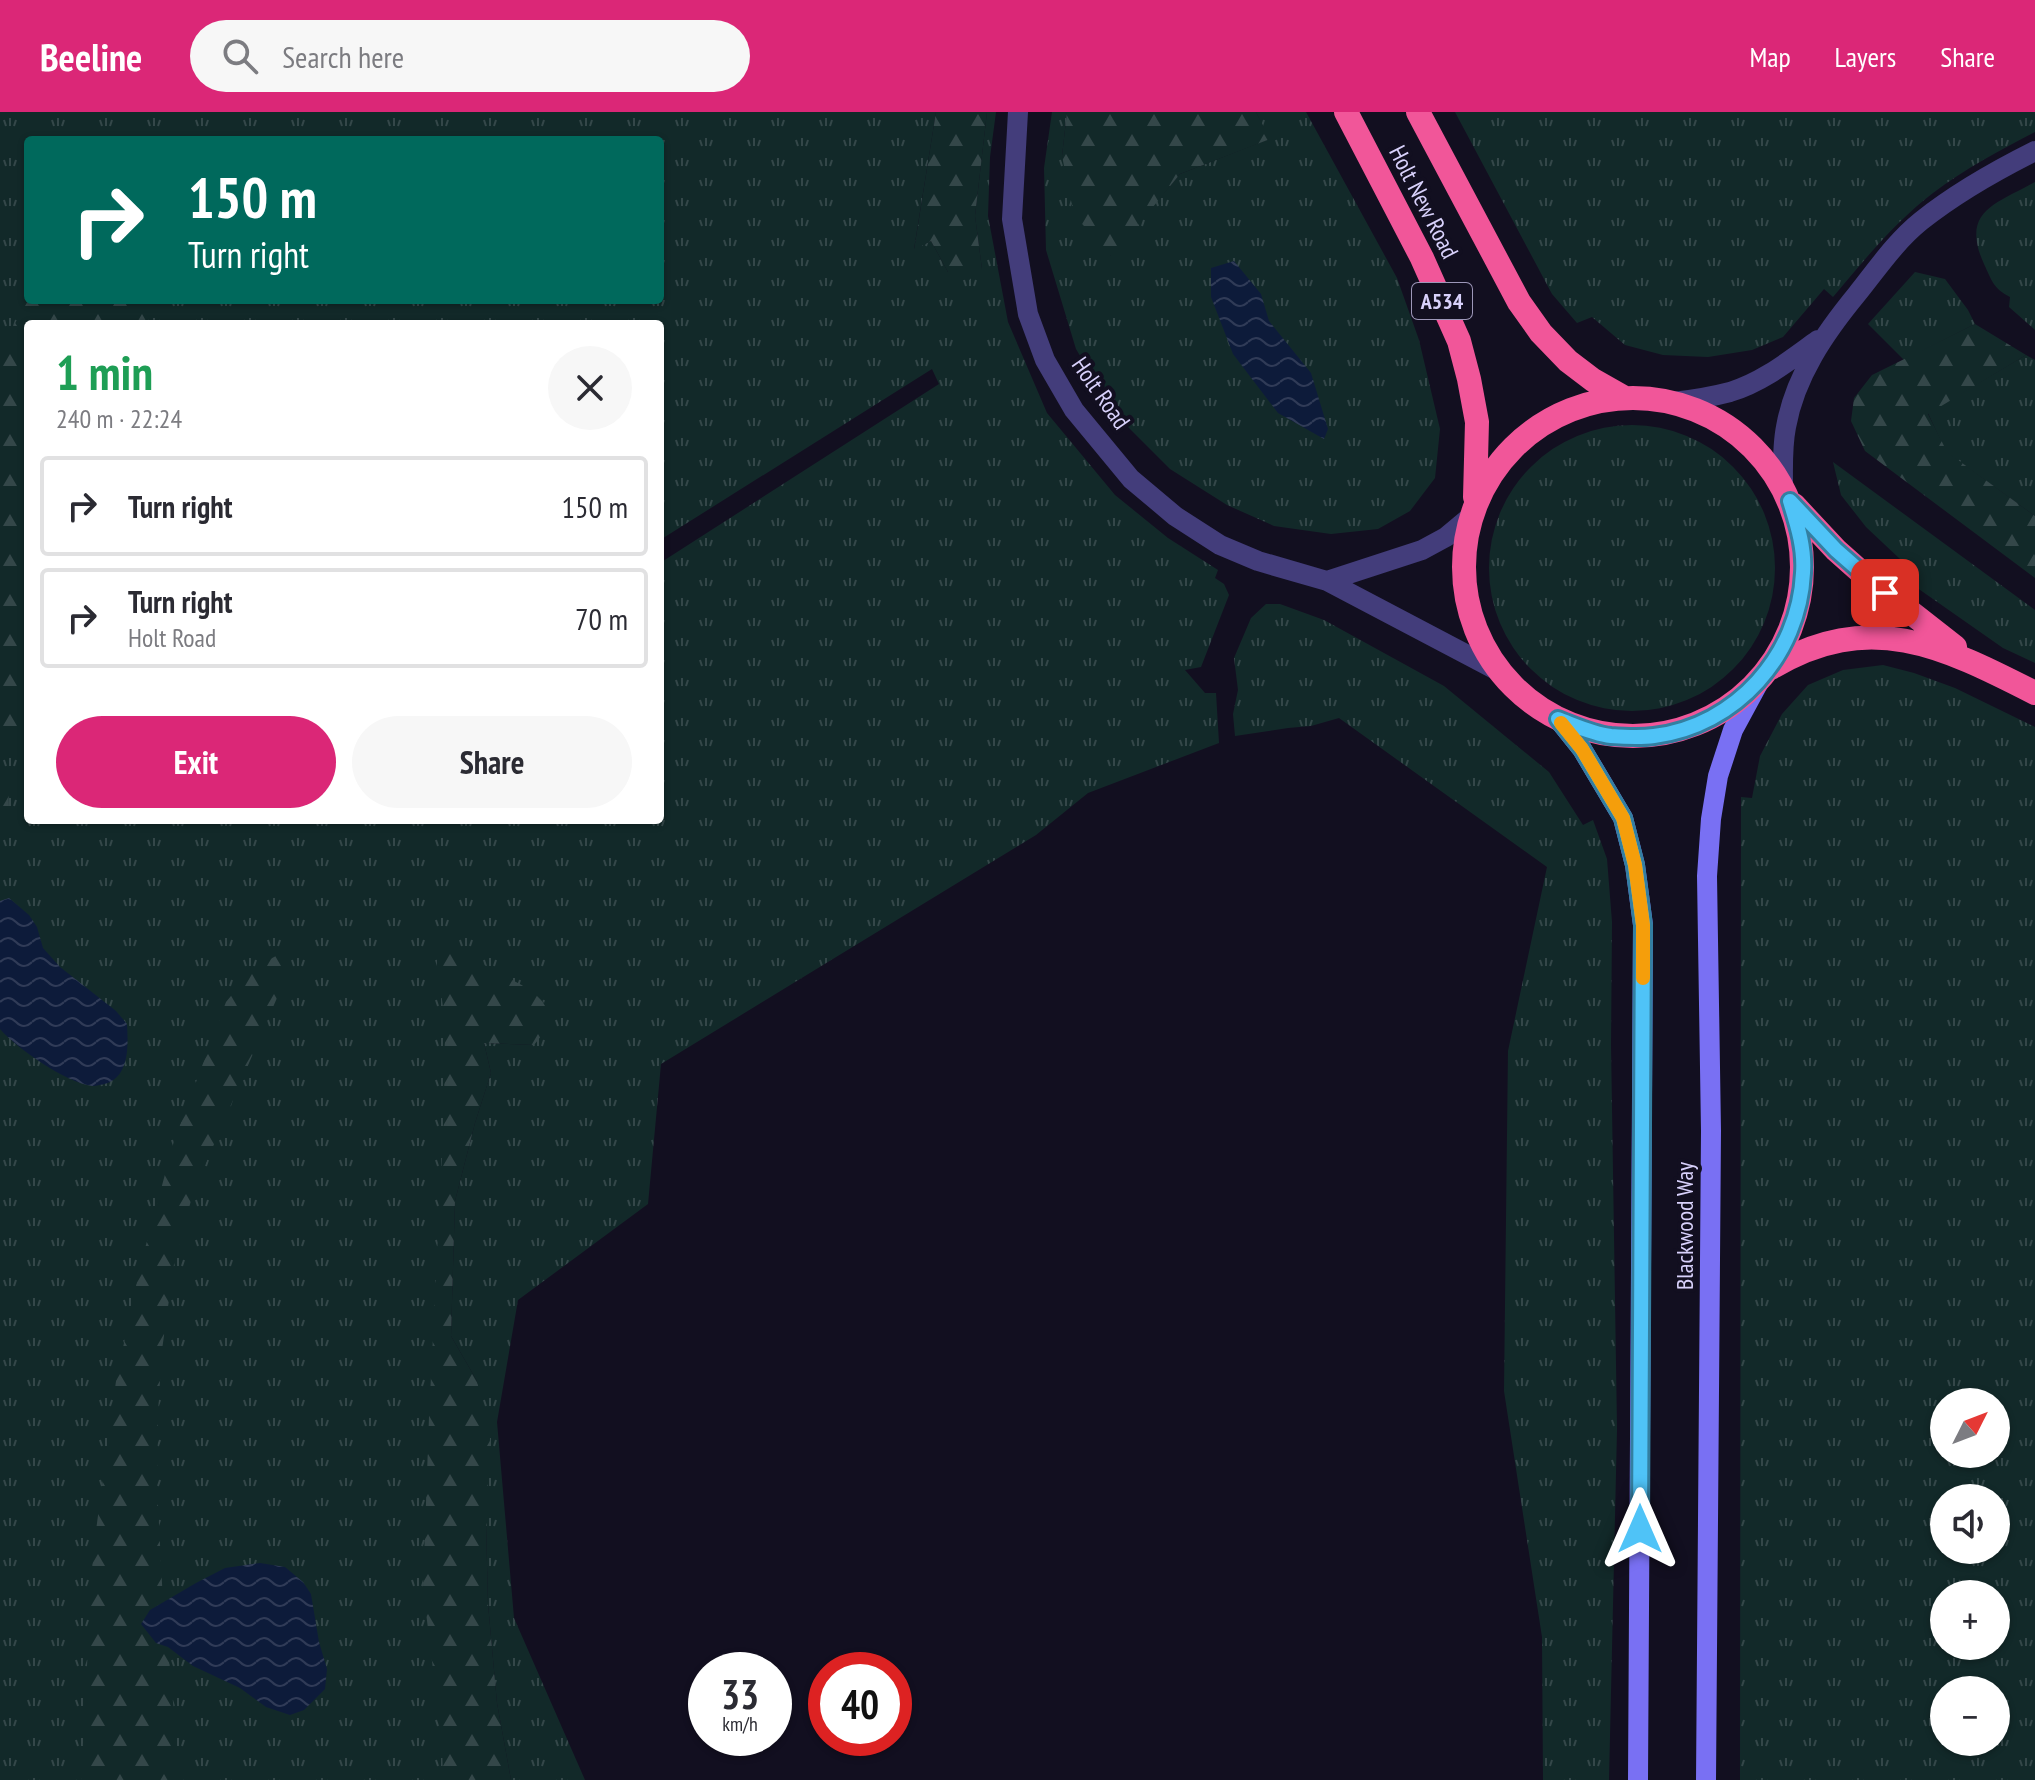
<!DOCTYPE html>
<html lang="en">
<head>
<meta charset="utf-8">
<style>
  :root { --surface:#fff; --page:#f7f7f7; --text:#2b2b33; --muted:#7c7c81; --line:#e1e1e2; --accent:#db2777 }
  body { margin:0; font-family:"PT Sans Narrow",sans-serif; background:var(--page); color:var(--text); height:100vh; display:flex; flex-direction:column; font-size:30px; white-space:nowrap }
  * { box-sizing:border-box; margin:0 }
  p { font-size:26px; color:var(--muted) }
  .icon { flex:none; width:44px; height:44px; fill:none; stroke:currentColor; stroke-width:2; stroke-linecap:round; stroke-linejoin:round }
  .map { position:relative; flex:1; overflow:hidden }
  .drawer { position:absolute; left:24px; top:208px; width:640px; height:504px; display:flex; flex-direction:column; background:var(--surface); border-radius:8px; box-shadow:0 2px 6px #0004 }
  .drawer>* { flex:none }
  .guide { position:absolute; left:24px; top:24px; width:640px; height:168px; border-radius:8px; box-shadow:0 2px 6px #0004; background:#00695c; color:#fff; overflow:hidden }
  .needle { width:52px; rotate:48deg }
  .tools { position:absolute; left:1930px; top:1276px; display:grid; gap:16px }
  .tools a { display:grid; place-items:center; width:80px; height:80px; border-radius:50%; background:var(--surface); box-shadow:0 2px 6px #0004; font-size:40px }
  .speed { position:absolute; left:688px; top:1540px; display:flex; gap:16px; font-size:40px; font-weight:700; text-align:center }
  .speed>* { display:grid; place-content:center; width:104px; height:104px; border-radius:50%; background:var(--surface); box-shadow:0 2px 6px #0004; line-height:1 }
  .speed small { font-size:20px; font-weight:400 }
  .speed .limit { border:12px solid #d22; background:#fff; color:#111 }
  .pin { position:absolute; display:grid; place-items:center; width:68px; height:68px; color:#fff; margin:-34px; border-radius:16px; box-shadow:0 4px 12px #0006 }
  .me { position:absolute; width:88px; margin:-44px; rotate:0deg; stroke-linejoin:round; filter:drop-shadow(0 0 6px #0008) }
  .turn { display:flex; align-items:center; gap:28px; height:168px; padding:0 32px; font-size:36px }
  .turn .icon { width:104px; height:104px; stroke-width:2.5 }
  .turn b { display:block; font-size:56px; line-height:68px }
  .round { display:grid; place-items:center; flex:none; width:84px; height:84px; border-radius:42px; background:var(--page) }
  .headline { display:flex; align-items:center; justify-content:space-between; height:136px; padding:0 32px }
  h1 { font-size:48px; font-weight:700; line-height:60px; color:#1e9e55 }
  .button { display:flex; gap:16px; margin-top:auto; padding:16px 32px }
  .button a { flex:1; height:92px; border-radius:48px; background:var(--accent); color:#fff; font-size:32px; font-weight:700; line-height:92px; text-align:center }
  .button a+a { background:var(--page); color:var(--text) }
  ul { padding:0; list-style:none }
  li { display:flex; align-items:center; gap:24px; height:100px; margin:0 16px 12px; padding:0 16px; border:4px solid var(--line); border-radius:8px }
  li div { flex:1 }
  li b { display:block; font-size:30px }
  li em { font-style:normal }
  header { display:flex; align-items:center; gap:48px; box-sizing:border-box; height:112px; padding:0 40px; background:var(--accent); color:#fff }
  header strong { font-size:38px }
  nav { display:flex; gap:44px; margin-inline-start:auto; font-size:28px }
  .search { width:560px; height:72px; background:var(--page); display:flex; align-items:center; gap:20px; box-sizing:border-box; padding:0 28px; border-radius:44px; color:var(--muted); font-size:30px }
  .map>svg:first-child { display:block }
  .grass { fill:url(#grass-tufts); fill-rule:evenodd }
  .forest { fill:url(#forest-firs) }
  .water { fill:url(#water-waves) }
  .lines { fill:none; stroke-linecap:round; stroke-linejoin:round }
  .street { stroke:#433d7b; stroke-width:20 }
  .secondary { stroke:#7970f3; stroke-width:20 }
  .highway { stroke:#f15699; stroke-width:24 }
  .route-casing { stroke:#337fa1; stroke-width:20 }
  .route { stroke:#4fc3f7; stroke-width:14 }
  .slow { stroke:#f59e0b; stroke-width:14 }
  .labels { text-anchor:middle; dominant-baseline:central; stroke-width:8; stroke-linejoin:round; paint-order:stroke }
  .shield { fill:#120f20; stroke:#9d97b9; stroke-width:2 }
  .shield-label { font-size:22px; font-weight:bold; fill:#d8d1fb }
  .street-label { font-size:24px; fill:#d8d1fb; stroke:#120f20 }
</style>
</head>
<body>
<header>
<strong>Beeline</strong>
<div class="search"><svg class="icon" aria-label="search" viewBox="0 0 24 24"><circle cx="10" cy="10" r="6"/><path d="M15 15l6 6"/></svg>Search here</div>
<nav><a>Map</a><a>Layers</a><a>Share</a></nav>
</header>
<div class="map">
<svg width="2035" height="1668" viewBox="0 0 2035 1668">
  <defs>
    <pattern id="grass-tufts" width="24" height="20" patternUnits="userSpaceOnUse" patternTransform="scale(2)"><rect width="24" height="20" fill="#122929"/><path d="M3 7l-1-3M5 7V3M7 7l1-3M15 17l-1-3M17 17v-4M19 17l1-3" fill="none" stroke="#344749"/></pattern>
    <pattern id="forest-firs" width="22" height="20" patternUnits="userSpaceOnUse" patternTransform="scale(2)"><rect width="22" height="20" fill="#122929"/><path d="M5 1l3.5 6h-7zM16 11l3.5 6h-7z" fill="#344749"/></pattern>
    <pattern id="water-waves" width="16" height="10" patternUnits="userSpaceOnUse" patternTransform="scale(2)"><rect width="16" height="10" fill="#0d1b3a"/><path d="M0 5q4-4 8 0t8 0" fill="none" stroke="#303b57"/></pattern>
  </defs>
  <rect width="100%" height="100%" fill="#120f20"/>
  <path class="grass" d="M 0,0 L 936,0 L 914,137 L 931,129 L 948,160 L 982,157 L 975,104 L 987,0 L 996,0 L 990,45 L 988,104 L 1008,210 L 1047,301 L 1115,383 L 1168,426 L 1218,458 L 1215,466 L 1224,472 L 1229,483 L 1201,555 L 1185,558 L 1205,581 L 1216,581 L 1219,631 L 1088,681 L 1036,723 L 661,952 L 648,1092 L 518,1188 L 497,1310 L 514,1506 L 585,1668 L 511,1668 L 497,1591 L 488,1492 L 486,1411 L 477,1269 L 451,1224 L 455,1089 L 475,1011 L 491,961 L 484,931 L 534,933 L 460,885 L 429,1454 L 450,1668 L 0,1668 ZM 28,28 L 660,28 L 660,188 L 28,188 ZM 28,212 L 660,212 L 660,428 L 932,257 L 939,272 L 660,451 L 660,708 L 28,708 Z
    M 1052,0 L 1067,0 L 1062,44 L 1111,144 L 1180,62 L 1269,27 L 1256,0 L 1306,0 L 1397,166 L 1419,228 L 1440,317 L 1435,366 L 1410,399 L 1378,417 L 1331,422 L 1274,414 L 1227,393 L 1170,357 L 1115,302 L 1076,237 L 1046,138 L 1044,56 Z
    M 1455,0 L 2035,0 L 2035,20 C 2000,38 1965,57 1933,81 C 1895,110 1864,148 1833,185 L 1824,177 L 1783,225 L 1752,238 L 1708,245 L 1663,243 L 1625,233 L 1592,205 L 1577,211 L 1552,182 Z
    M 2035,70 L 2035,218 L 2009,195 L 2010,185 C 1993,176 1992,169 1984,152 C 1960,99 1996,92 2035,70 Z
    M 1915,160 L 1945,167 L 1968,198 L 1975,212 L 1904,248 L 1868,212 Z
    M 2026,243 L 2035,248 L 2035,404 L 1946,340 L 1928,301 Z
    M1489 456a143 143 0 1 1 286 0a143 143 0 1 1-286 0Z
    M 1833,350 L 2035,498 L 2035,551 L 2003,536 L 1893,459 L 1900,447 L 1866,415 L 1841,383 Z
    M 1266,492 L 1280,492 L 1324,508 L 1444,574 L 1549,660 L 1583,713 L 1593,708 L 1607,747 L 1612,810 L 1611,933 L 1617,1317 L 1609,1668 L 1543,1668 L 1542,1525 L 1504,1279 L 1508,939 L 1547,755 L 1339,606 L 1311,614 L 1288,616 L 1235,624 L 1233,602 L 1238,578 L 1234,546 L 1251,506 Z
    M 1883,553 L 1914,561 L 1955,576 L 2035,615 L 2035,1668 L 1740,1668 L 1741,685 L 1752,686 L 1760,644 L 1782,602 L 1808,573 L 1843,558 ZM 1944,1290 L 1996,1290 L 1996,1342 L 1944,1342 ZM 1944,1386 L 1996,1386 L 1996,1438 L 1944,1438 ZM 1944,1482 L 1996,1482 L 1996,1534 L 1944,1534 ZM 1944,1578 L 1996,1578 L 1996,1630 L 1944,1630 Z"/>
  <path class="forest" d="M 936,0 L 987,0 L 975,104 L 982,157 L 968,169 L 948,160 L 931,129 L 914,138 Z
    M 1067,0 L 1256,0 L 1270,27 L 1180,62 L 1112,145 L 1074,103 L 1062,44 Z
    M 28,187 L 136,188 L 148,212 L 28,212 L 28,617 L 0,640 L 0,240 Z
    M 1975,212 L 2026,243 L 1928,302 L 1947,340 L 2035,404 L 2035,466 L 1865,339 L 1851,309 L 1854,286 L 1872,263 Z
    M 0,667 L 8,667 L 9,696 L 0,711 Z
    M 437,837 L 471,846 L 531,878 L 557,904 L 534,933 L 484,931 L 491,961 L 475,1011 L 455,1089 L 451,1224 L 477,1269 L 490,1326 L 486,1411 L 488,1492 L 497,1591 L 511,1668 L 443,1668 L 442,1631 L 423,1476 L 429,1305 L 444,1002 L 445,908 L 437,854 Z
    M 285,839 L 292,842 L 289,858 L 193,1081 L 174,1152 L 162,1238 L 158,1300 L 157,1373 L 163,1491 L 150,1498 L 156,1531 L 168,1535 L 180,1668 L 81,1668 L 93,1441 L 116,1269 L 140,1155 L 174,1029 L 226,890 L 254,856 Z"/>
  <path class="water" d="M 1234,149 L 1261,182 L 1269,209 L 1311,261 L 1328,317 L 1324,327 L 1278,301 L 1233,242 L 1211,185 L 1211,156 Z
    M 9,786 L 29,803 L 37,815 L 43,836 L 60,855 L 116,899 L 127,912 C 128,930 130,960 110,970 C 106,972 96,974 92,974 C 67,971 16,936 0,917 L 0,789 Z
    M 260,1451 L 285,1455 L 303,1470 L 311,1482 L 319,1530 L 327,1557 L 325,1577 L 304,1598 L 290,1603 L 266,1595 L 240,1576 L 193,1554 L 168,1535 L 156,1531 L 141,1512 L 150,1498 L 196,1471 L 225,1456 Z"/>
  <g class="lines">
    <path class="street" d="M 1018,0 L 1012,107 L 1028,202 L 1045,248 L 1074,298 L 1131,367 L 1175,404 L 1220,433 L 1258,449 L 1327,469 L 1498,559
      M 1673,290 C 1692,288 1711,285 1730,280 C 1763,270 1790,248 1818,228
      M 1783,375 C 1783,355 1782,335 1786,315 C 1795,264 1825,221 1857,182 C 1877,157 1896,129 1921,109 C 1956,81 1995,59 2035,39
      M 1327,469 L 1422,438 L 1446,425 L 1470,405"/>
    <path class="secondary" d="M 1558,607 L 1582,637 L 1623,706 L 1635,753 L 1643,813 L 1638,1668
      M 1706,1668 L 1711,1019 L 1707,764 L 1711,707 L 1718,664 L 1733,618 L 1759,570"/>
    <path class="highway" d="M 1346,0 L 1422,146 L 1459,229 L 1469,267 L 1477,310 L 1475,385
      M 1418,0 L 1519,190 L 1541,221 L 1568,249 L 1593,268 L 1623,285
      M1464 455a169 169 0 1 1 338 0a169 169 0 1 1-338 0Z
      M 1794,393 L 1836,438 L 1872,470 L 1955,535
      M 1771,556 C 1869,497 1943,534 2035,581"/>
  </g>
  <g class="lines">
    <g class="route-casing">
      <path id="route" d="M 1640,1417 L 1643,813 L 1635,753 L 1623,706 L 1582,637 L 1558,607 C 1574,613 1593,622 1611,624 C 1624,625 1640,626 1654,624 C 1736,614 1799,543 1803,461 C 1805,436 1797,412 1790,389 L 1836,438 L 1885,481"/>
    </g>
    <use href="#route" class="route"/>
    <path class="slow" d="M 1561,611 L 1582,637 L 1623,706 L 1635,753 L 1643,813 L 1643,866"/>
  </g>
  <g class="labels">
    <rect class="shield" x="1412" y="171" width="60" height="36" rx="6"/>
    <g class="shield-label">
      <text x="1442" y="189">A534</text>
    </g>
    <g class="street-label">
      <text transform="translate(1424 90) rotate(63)">Holt New Road</text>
      <text transform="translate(1101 281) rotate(55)">Holt Road</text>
      <text transform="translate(1684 1114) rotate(-90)">Blackwood Way</text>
    </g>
  </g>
</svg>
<div class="tools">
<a><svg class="needle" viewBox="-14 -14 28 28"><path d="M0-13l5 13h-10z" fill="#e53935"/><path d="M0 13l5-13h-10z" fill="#7c7c81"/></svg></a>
<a><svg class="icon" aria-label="sound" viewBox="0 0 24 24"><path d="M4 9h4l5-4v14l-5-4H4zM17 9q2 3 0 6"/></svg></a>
<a>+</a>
<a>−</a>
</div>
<div class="speed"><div>33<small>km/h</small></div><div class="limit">40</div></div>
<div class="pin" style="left:1885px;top:481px;background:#d93025"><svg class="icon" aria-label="arrive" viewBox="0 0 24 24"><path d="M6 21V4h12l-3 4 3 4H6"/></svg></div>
<svg class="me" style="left:1640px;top:1417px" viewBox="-20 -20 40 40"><path d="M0-17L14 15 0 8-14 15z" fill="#4fc3f7" stroke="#fff" stroke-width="4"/></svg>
<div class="guide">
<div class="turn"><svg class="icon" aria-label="right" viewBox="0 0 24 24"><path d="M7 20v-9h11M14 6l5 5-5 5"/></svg><div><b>150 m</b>Turn right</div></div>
</div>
<section class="drawer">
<div class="headline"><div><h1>1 min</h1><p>240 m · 22:24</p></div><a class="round"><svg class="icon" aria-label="close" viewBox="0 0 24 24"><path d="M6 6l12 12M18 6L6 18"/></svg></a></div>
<ul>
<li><svg class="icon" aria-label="right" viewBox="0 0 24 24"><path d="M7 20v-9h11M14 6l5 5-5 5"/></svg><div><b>Turn right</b></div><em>150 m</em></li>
<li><svg class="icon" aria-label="right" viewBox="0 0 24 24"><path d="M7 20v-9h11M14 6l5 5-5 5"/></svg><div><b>Turn right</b><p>Holt Road</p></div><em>70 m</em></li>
</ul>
<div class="button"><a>Exit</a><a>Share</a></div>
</section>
</div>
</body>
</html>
